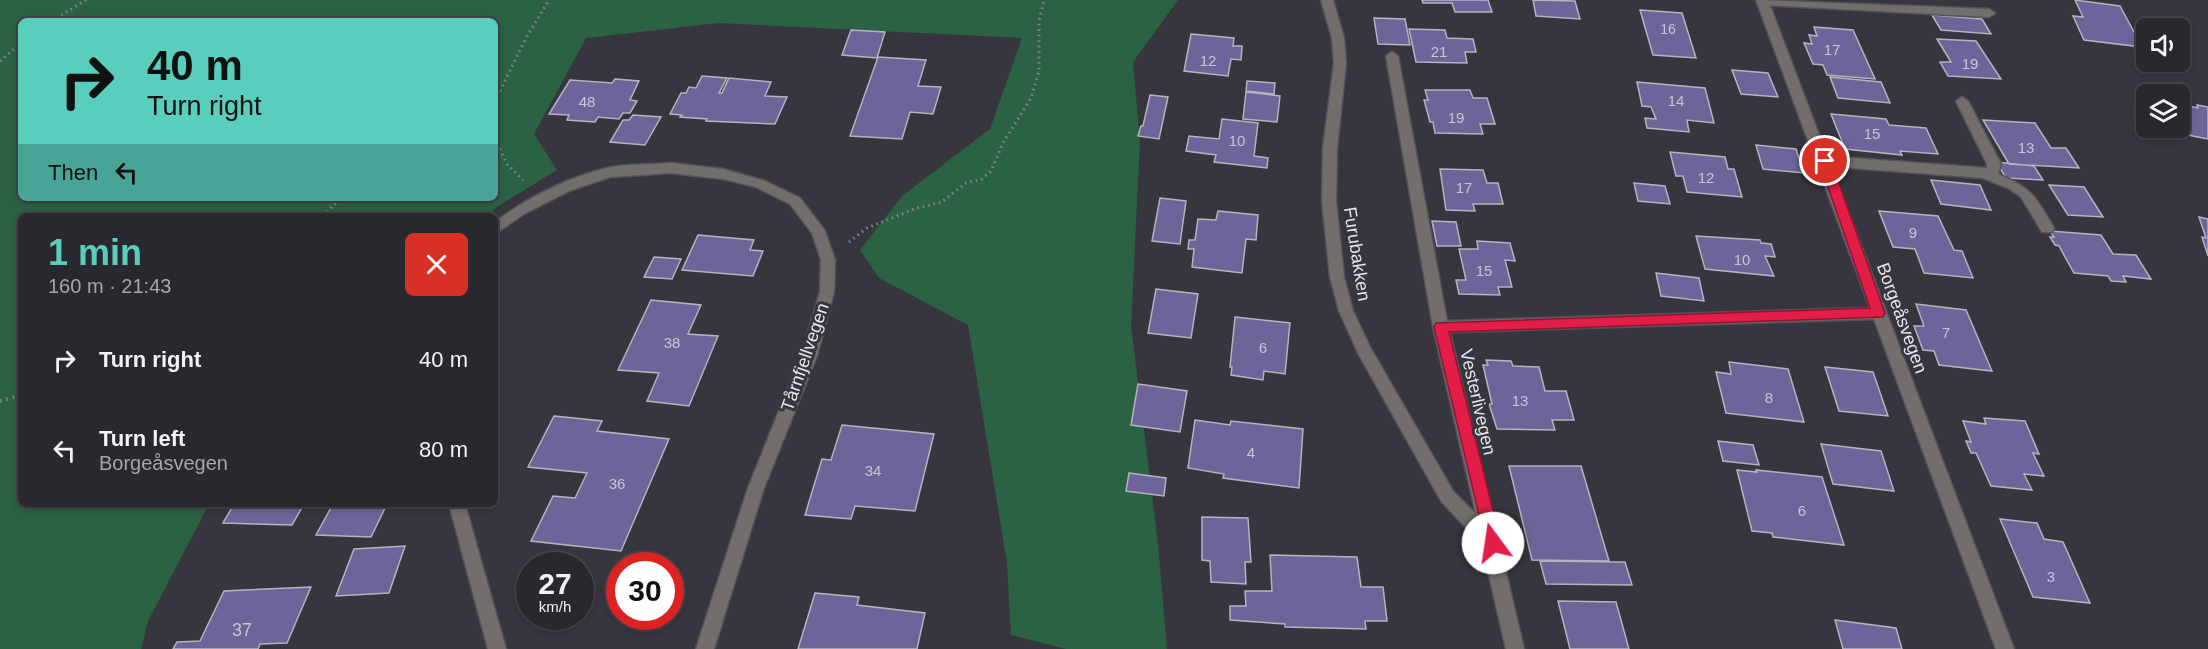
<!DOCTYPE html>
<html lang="en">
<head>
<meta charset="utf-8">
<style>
  :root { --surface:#29282f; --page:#35343b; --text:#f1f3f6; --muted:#a5a6aa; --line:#45444b; --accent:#5acebd }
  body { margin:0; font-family:Helvetica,sans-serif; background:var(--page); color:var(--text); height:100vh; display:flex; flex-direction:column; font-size:22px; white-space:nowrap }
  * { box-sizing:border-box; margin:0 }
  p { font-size:20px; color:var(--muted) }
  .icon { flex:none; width:33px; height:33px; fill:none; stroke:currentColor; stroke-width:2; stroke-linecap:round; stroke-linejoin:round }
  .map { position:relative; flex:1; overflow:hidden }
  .drawer { position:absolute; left:18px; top:213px; width:480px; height:294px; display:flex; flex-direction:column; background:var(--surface); border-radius:9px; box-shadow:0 3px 9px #0003,0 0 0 2px var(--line) }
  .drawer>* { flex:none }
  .top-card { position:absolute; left:18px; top:18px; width:480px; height:183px; border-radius:9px; box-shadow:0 3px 9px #0003,0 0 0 2px var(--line); background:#5acebd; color:#111; overflow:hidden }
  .controls { position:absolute; left:2136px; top:18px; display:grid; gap:12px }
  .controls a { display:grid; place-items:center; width:54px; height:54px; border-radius:9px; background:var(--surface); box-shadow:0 3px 9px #0003,0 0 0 2px var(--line); font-size:30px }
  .speed { position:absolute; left:516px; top:552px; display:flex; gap:12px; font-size:30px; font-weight:700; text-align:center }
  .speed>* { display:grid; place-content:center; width:78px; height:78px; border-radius:50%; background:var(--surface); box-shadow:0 3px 9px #0003,0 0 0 2px var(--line); line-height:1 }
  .speed small { font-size:15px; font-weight:400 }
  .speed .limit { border:9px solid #d22; background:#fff; color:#111 }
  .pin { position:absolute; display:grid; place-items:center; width:51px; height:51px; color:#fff; margin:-26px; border:3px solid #fff; border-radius:50%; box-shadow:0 2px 6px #0007 }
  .me { position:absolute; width:66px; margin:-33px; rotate:346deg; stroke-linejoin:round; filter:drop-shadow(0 0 4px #0008) }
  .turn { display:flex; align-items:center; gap:21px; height:126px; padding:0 30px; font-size:27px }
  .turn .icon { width:78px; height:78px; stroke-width:2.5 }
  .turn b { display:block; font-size:42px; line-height:51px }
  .then { display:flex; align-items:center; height:57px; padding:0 30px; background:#0003; gap:12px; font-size:22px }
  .round { display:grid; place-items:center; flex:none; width:63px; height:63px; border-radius:9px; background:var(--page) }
  .summary { display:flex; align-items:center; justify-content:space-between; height:102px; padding:0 30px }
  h1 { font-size:36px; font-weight:700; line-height:45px; color:var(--accent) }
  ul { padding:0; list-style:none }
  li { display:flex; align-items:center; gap:18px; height:90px; padding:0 30px }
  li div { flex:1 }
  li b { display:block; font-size:22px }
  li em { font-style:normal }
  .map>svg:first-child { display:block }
  .green { fill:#2b6243; fill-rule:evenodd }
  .building { fill:#6f649a; stroke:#b5b3be; stroke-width:1.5 }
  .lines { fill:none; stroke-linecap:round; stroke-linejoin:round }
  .service-casing { stroke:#53525b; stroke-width:3 }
  .minor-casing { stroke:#53525b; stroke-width:3 }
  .path-far1 { stroke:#87868e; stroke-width:3; stroke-dasharray:1.5 4; stroke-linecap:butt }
  .path { stroke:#87868e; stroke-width:4; stroke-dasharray:1.5 5; stroke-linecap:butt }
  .service { fill:#736d6c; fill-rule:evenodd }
  .minor { fill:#736d6c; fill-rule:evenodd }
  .route { fill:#e11d48; stroke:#92132f; stroke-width:1.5 }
  .labels { text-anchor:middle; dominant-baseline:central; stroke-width:6; stroke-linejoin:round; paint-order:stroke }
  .far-number-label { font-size:14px; fill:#c8c5d7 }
  .number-label { font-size:15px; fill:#c8c5d7 }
  .street-label { font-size:18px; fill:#e6e5eb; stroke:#37363f }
  .near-number-label { font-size:18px; fill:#c8c5d7 }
</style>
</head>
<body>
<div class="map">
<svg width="2208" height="649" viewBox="0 0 2208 649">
  <rect width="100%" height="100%" fill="#37363f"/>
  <path class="green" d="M 0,0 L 1178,0 L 1133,62 L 1140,142 L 1131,326 L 1158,544 L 1167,649 L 1066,649 L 1011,635 L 1007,563 L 968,325 L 879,278 L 860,250 L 902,196 L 990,129 L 1022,38 L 719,23 L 586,38 L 534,134 L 557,170 L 498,206 L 487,216 L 21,216 L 21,504 L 209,504 L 148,621 L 141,649 L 0,649 ZM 21,21 L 495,21 L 495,198 L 21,198 Z"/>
  <path class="building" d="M 1422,0 L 1488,0 L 1492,12 L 1455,12 L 1452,3 L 1423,3 Z
    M 1533,0 L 1575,1 L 1580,19 L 1536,16 Z
    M 2075,0 L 2120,6 L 2142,47 L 2084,40 L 2073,16 L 2083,17 Z
    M 1640,10 L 1682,13 L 1696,58 L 1653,55 Z
    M 1932,15 L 1982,19 L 1991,34 L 1941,30 Z
    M 1374,18 L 1405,19 L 1410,45 L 1378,44 Z
    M 1814,27 L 1853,30 L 1875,79 L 1827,75 L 1823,65 L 1813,64 L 1804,43 L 1812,44 L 1809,35 L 1817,36 Z
    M 1409,29 L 1445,30 L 1447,38 L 1473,39 L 1476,52 L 1465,52 L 1467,63 L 1416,62 Z
    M 851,30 L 885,32 L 877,58 L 842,55 Z
    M 1191,34 L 1234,38 L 1233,46 L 1242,46 L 1241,60 L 1231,59 L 1228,76 L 1184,71 Z
    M 1937,39 L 1976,41 L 2001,79 L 1948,76 L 1940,62 L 1951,62 Z
    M 878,57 L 926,60 L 918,86 L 941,87 L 933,114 L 910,112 L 902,139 L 850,136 Z
    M 1732,70 L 1768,73 L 1778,97 L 1741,94 Z
    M 702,76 L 727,78 L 719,93 L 722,93 L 729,78 L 771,82 L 765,96 L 787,97 L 775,124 L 706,121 L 707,119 L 680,117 L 682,115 L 670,114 L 681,93 L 686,93 L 689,87 L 696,88 Z
    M 1830,77 L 1881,82 L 1890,103 L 1838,98 Z
    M 615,79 L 639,81 L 630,100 L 637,101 L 630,113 L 623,113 L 619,119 L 598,117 L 595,122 L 567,120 L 569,115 L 549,114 L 570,80 L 612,83 Z
    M 1247,81 L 1275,83 L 1274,94 L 1246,91 Z
    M 1637,82 L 1705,88 L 1714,123 L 1687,120 L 1689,132 L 1647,128 L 1645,118 L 1656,119 L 1651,107 L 1642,106 Z
    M 1425,90 L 1470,90 L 1473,98 L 1487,98 L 1495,124 L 1480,124 L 1483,134 L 1435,133 L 1433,122 L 1430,122 L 1424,100 L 1428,100 Z
    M 1246,92 L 1280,96 L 1277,122 L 1243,119 Z
    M 1150,95 L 1168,97 L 1159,139 L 1138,136 L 1141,126 L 1143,126 Z
    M 2180,104 L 2198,108 L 2197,105 L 2208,107 L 2208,139 L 2183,134 L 2180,121 Z
    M 1831,114 L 1886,119 L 1889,125 L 1926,128 L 1938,154 L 1900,151 L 1902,155 L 1845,149 Z
    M 633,115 L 661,117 L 645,145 L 610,142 L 623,120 L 629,120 Z
    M 1222,119 L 1258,123 L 1254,156 L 1268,158 L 1267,168 L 1214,162 L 1216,155 L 1186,151 L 1189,136 L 1219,139 Z
    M 1983,120 L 2035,123 L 2051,148 L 2066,148 L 2079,168 L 2009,164 Z
    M 1756,145 L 1796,149 L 1804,173 L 1763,169 Z
    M 1670,152 L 1725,157 L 1728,169 L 1734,169 L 1742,197 L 1687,192 L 1683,176 L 1676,176 Z
    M 1996,162 L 2034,166 L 2043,180 L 2006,178 Z
    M 1440,169 L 1483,170 L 1487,183 L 1498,183 L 1503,204 L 1473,204 L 1475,211 L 1446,210 Z
    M 1931,180 L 1980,185 L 1991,210 L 1941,204 Z
    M 1634,183 L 1665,186 L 1670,204 L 1638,201 Z
    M 2049,185 L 2084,187 L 2103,217 L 2068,215 Z
    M 1160,198 L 1186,201 L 1180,244 L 1152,241 Z
    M 1218,211 L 1258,215 L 1256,240 L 1246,239 L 1242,273 L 1192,267 L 1194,249 L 1188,249 L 1189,240 L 1195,240 L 1198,219 L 1216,220 Z
    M 1879,211 L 1938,216 L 1954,250 L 1962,251 L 1973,278 L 1924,273 L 1915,249 L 1893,247 Z
    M 2199,217 L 2208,219 L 2208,256 L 2202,237 L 2206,238 Z
    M 1432,221 L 1456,222 L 1461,246 L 1437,246 Z
    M 2050,231 L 2101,235 L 2113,254 L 2136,255 L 2151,279 L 2123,276 L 2126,282 L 2111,281 L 2108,276 L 2074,273 L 2059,246 L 2055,245 L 2050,237 L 2054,237 Z
    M 698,235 L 754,240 L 750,250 L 763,251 L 753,276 L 682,270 Z
    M 1696,236 L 1760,240 L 1761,243 L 1771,244 L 1775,257 L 1765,256 L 1774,276 L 1705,269 Z
    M 1477,241 L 1510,243 L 1515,261 L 1505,260 L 1512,287 L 1498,287 L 1500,295 L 1459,294 L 1456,280 L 1466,280 L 1459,249 L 1478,249 Z
    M 654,257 L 681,259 L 672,279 L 644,277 Z
    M 1656,273 L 1699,278 L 1704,301 L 1661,296 Z
    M 1156,289 L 1198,294 L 1191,338 L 1148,333 Z
    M 651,300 L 701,305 L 688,334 L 718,336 L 689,406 L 647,401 L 659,373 L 618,370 Z
    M 1916,304 L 1966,310 L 1992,371 L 1939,365 L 1934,351 L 1923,350 L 1914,326 L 1924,326 Z
    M 1235,317 L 1290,323 L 1285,374 L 1264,371 L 1263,380 L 1231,375 L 1232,367 L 1230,367 Z
    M 1486,360 L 1511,361 L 1513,366 L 1539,367 L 1545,391 L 1566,391 L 1574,420 L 1552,420 L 1555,430 L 1497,429 L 1489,404 L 1492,404 L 1483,365 L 1488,365 Z
    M 1729,362 L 1788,369 L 1804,422 L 1726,413 L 1716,372 L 1731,374 Z
    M 1825,367 L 1873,372 L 1888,416 L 1839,411 Z
    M 1138,384 L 1187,391 L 1180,432 L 1131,425 Z
    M 554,416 L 602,421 L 597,431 L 669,439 L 621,551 L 531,541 L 553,496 L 575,498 L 587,473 L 528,467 Z
    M 1984,418 L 2025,421 L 2039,454 L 2033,453 L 2044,476 L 2024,474 L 2032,490 L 1991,486 L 1976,453 L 1971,453 L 1966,441 L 1971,442 L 1963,421 L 1986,424 Z
    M 1195,420 L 1230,425 L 1231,421 L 1303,429 L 1299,488 L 1223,478 L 1224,474 L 1188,468 Z
    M 842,425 L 934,434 L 915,511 L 855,506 L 851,519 L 805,515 L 822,459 L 831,460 Z
    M 1718,441 L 1753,445 L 1759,465 L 1723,461 Z
    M 1821,444 L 1881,451 L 1894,491 L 1833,484 Z
    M 1509,466 L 1581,466 L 1609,561 L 1532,560 Z
    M 1737,470 L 1757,472 L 1756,470 L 1822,477 L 1844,545 L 1773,537 L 1772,533 L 1752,531 Z
    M 1129,473 L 1166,478 L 1164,496 L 1126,491 Z
    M 234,504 L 304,504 L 292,525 L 223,523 Z
    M 333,504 L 387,504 L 371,537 L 316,535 Z
    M 1202,517 L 1248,518 L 1251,562 L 1245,562 L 1246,584 L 1211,582 L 1210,561 L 1202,560 Z
    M 2000,519 L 2037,523 L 2044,539 L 2063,542 L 2090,603 L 2033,597 Z
    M 405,546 L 389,593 L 336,596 L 354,549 Z
    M 1270,555 L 1357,557 L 1361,587 L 1383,587 L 1387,621 L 1365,621 L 1366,629 L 1285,627 L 1285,624 L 1230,620 L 1230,606 L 1246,606 L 1245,591 L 1272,591 Z
    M 1540,561 L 1625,562 L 1632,585 L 1546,584 Z
    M 311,587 L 287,643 L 260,644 L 258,649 L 173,649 L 177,642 L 200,641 L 224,591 Z
    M 815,593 L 859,597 L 857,605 L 925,613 L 917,649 L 798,649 Z
    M 1558,601 L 1616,602 L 1629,649 L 1570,649 Z
    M 1835,620 L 1896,628 L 1902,649 L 1843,649 Z"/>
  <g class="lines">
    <g class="service-casing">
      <path id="service" d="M 1759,0 L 1989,9 L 1995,13 L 1989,17 L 1763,5 L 1759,4 Z
        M 1962,97 L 1968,101 L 2001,164 L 1998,174 C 2032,188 2036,197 2054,228 L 2052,232 L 2042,232 L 2021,197 L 2010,189 L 1983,178 L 1825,166 L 1818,161 L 1825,156 L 1987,168 L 1987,164 L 1956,101 Z"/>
    </g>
    <g class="minor-casing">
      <path id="minor" d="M 1321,0 L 1333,0 L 1344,38 L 1346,63 L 1337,148 L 1336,201 L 1344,277 L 1353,311 L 1370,347 L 1453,491 L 1476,514 L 1433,327 L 1386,56 L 1392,52 L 1398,56 L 1447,321 L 1870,308 L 1756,0 L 1768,0 L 2014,649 L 1996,649 L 1874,319 L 1450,332 L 1524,649 L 1506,649 L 1482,545 L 1441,501 L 1358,353 L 1339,311 L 1330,277 L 1322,201 L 1323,148 L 1334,63 L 1332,38 Z
        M 671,163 L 723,169 L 765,181 L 800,198 L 825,231 L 835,260 L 834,292 L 817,356 L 764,488 L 714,649 L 696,649 L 748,488 L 801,356 L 820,292 L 821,260 L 812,233 L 790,204 L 756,187 L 723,179 L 671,173 L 610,177 L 569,191 L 524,214 L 495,234 L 495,222 C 527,198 567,178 607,168 C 627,163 650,165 671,163 Z
        M 449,504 L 465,504 L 506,649 L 488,649 Z"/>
    </g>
    <path class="path-far1" d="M 52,21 L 86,0
      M 0,61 L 21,43
      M 495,101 L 526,38 L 549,0
      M 495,139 L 507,164 L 523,180
      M 323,216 L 341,198
      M 849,242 L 867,228 L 917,208 L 942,202 L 966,183 L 982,179 L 991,171 L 1003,143 L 1031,98 L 1039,71 L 1039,21 L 1044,0"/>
    <path class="path" d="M 0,401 L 21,395"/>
    <use href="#service" class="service"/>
    <use href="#minor" class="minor"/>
  </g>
  <path class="route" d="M 1825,157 L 1831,161 L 1885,313 L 1883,317 L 1449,332 L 1501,543 L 1498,548 L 1493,550 L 1487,548 L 1434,327 L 1436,323 L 1870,308 L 1819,161 Z"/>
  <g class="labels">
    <g class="far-number-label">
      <text x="1668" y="29">16</text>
    </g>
    <g class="number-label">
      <text x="1832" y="49">17</text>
      <text x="1439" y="51">21</text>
      <text x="1208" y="60">12</text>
      <text x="1970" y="63">19</text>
      <text x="1676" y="100">14</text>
      <text x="587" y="101">48</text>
      <text x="1456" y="117">19</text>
      <text x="1872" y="133">15</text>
      <text x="1237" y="140">10</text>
      <text x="2026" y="147">13</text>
      <text x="1706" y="177">12</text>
      <text x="1464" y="187">17</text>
      <text x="1913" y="232">9</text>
      <text x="1742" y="259">10</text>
      <text x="1484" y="270">15</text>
      <text x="1946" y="332">7</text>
      <text x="672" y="342">38</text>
      <text x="1263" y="347">6</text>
      <text x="1769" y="397">8</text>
      <text x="1520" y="400">13</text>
      <text x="1251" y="452">4</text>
      <text x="873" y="470">34</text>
      <text x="617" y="483">36</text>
      <text x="1802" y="510">6</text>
      <text x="2051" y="576">3</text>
    </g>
    <g class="street-label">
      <text transform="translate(1357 254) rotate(81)">Furubakken</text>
      <text transform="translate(1902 318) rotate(70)">Borgeåsvegen</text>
      <text transform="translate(805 357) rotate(-71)">Tårnfjellvegen</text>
      <text transform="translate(1478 402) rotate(77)">Vesterlivegen</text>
    </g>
    <g class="near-number-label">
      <text x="242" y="630">37</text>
    </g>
  </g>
</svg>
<div class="controls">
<a><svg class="icon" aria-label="sound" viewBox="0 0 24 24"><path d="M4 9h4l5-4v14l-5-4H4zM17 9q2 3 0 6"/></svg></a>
<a><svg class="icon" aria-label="layers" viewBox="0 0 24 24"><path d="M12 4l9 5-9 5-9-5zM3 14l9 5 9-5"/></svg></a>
</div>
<div class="speed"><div>27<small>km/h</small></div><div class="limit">30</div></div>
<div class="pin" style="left:1825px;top:161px;background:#d93025"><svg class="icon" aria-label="arrive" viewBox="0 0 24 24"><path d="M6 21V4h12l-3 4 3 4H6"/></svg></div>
<svg class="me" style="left:1493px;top:543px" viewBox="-20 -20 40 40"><circle r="19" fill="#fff"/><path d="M0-13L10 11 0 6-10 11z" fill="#e11d48"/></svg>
<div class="top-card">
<div class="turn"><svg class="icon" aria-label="right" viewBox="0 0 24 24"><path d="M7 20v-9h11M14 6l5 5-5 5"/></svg><div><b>40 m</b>Turn right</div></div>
<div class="then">Then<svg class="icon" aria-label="left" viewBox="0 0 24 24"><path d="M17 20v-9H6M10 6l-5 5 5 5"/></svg></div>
</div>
<section class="drawer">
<div class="summary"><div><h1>1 min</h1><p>160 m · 21:43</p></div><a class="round" style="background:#d93025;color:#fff"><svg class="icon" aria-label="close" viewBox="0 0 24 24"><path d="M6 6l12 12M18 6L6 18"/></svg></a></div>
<ul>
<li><svg class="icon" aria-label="right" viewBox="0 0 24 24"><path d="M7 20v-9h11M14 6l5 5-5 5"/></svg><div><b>Turn right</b></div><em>40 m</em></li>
<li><svg class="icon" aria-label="left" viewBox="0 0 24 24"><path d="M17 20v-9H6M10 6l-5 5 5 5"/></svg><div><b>Turn left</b><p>Borgeåsvegen</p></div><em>80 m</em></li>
</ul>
</section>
</div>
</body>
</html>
